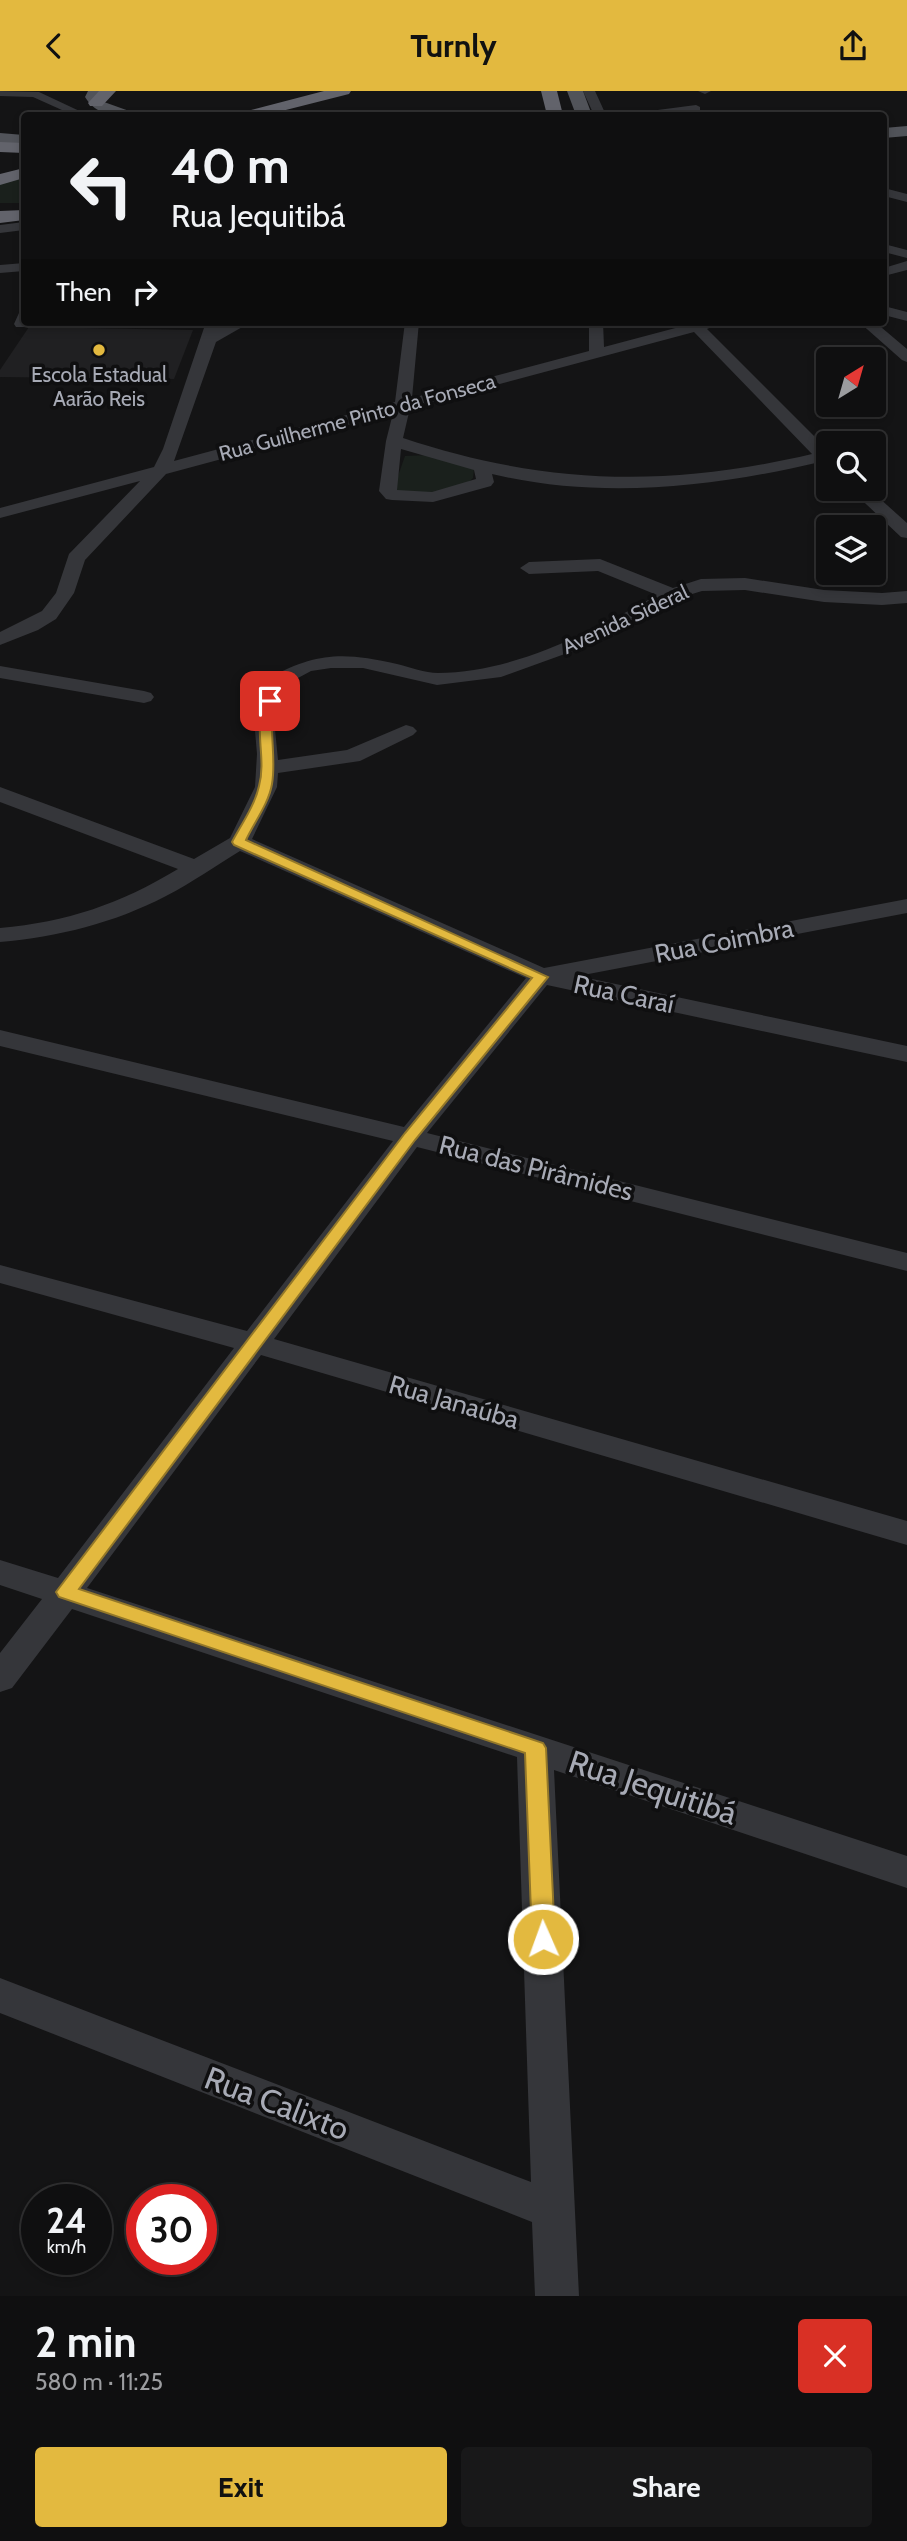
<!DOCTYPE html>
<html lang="en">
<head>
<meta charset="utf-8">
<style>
  :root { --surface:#0f0f10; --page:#181819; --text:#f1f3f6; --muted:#9b9c9f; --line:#2f2f30; --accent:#e3b93f }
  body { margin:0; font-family:Cabin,sans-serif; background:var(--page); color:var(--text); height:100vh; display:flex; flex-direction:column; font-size:26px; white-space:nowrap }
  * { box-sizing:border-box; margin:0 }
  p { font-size:23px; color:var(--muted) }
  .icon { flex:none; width:38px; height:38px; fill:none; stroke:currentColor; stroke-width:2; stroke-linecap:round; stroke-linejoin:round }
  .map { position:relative; height:2205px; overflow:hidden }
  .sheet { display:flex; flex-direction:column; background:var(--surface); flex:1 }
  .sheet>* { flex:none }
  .banner { position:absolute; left:21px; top:21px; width:866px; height:214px; border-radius:7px; box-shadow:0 4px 10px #0003,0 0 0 2px var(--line); background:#0f0f10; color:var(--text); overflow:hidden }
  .needle { width:46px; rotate:37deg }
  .controls { position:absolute; left:816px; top:256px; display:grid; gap:14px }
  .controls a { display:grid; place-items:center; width:70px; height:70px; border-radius:7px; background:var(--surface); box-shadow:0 4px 10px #0003,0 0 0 2px var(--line); font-size:35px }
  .speed { position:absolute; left:21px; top:2093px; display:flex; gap:14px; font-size:35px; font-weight:700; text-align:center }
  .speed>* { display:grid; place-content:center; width:91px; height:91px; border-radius:50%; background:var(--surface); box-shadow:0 4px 10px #0003,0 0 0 2px var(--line); line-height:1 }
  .speed small { font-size:18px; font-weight:400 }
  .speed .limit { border:10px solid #d22; background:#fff; color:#111 }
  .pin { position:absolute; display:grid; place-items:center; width:60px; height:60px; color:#fff; margin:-30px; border-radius:14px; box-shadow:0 4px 10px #0006 }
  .me { position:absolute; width:77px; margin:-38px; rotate:358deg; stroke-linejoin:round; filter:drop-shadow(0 0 5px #0008) }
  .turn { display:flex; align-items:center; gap:24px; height:147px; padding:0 35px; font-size:32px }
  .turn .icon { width:91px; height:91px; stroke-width:2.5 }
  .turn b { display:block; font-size:49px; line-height:60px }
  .then { display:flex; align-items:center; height:66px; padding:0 35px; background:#0003; gap:14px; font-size:26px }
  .round { display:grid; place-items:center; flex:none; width:74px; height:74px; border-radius:7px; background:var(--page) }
  .summary { display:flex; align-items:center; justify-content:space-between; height:119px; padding:0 35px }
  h1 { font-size:42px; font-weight:700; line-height:52px }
  .cta { display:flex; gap:14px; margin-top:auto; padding:14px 35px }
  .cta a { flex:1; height:80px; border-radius:7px; background:var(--accent); color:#111; font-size:28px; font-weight:700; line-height:80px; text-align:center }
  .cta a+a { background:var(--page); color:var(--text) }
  header { display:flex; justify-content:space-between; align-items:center; height:91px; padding:0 35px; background:var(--accent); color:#111; font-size:32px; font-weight:700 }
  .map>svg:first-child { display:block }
  .built { fill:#202022 }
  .green { fill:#1a201c }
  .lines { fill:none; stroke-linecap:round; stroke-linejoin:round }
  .street { fill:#35363a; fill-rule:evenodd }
  .primary { fill:#515359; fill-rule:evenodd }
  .highway { fill:#62636b; fill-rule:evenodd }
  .route { fill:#e3b93f; stroke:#947829; stroke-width:2 }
  .poi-dot { fill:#e3b93f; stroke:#0f0f10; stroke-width:2.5 }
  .labels { text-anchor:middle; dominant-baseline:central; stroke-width:7; stroke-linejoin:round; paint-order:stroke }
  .far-poi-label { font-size:21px; fill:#a7aab5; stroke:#0f0f10 }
  .far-street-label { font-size:21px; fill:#a7aab5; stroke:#0f0f10 }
  .street-label { font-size:26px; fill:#a7aab5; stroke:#0f0f10 }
  .near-street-label { font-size:32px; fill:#a7aab5; stroke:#0f0f10 }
</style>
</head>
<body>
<header><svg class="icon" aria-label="back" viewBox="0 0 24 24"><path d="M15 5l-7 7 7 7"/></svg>Turnly<svg class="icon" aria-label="share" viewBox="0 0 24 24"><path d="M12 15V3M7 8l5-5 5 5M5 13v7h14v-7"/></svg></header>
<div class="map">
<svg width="907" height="2205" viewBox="0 0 907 2205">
  <rect width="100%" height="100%" fill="#141415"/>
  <path class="built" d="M 29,236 L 193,239 L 174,288 L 0,286 L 0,279 Z"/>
  <path class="green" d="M 24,86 L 24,112 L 0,112 L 0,93 Z
    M 430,364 L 474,377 L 473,387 C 453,407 419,404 392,402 L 405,365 Z"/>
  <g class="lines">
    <path class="street" d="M 0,0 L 39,1 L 88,24 L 73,24 L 33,6 L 0,5 Z
      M 583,0 L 595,0 L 606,24 L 594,24 Z
      M 698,0 L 711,0 L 705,3 Z
      M 696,14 L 700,16 L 700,20 L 673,24 L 644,24 L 650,20 Z
      M 884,97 L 907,103 L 907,111 L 884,105 Z
      M 24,131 L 24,139 L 0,142 L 0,134 Z
      M 884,153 L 907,159 L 907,167 L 884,161 Z
      M 907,170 L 907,179 L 884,185 L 884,177 Z
      M 24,172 L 24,180 L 0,182 L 0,174 Z
      M 884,215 L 907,221 L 907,230 L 884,224 Z
      M 24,221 L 24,231 L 29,231 L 26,236 L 16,236 L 14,233 L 19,222 Z
      M 206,231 L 220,231 L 219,237 L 232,231 L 251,231 L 216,251 L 174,370 L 395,311 L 405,231 L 419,231 L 412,307 L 589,260 L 589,231 L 603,231 L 604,256 L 698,231 L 722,231 L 707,238 L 828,359 L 828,374 L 820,371 C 714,396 600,409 492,383 L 494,391 L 491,395 L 433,411 L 392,409 L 386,408 L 379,400 L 386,350 L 393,322 L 166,383 L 85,469 L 74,502 L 56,528 L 38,539 L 0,554 L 0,541 L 42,520 L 56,502 L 69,463 L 140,390 L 0,427 L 0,417 L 154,376 L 163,358 ZM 694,241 L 812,363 C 668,397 544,394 403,347 L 410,317 ZM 401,358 L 474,379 L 476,388 L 432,401 L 397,399 Z
      M 859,231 L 875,231 L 907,258 L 907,271 L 902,269 Z
      M 849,397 L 868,397 L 907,432 L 907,447 L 901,446 Z
      M 600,468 L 673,497 L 701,488 L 745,487 L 824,499 L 882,502 L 907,500 L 907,512 L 882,514 L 824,511 L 745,499 L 702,500 L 679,507 L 609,547 L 501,586 L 437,594 L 363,577 L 331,577 L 311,580 L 285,594 L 274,628 L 278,669 L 347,659 L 406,634 L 413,636 L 417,640 L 413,644 L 360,670 L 278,682 L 277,696 L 252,748 L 544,877 L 907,808 L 907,822 L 578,885 L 907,955 L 907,971 L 547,894 L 427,1042 L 907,1162 L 907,1180 L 417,1056 L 274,1248 L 907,1430 L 907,1454 L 261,1264 L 87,1497 L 907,1765 L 907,1797 L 554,1679 L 579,2205 L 535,2205 L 532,2131 L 0,1922 L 0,1887 L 531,2091 L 517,1666 L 72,1518 L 12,1597 L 0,1601 L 0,1562 L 42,1508 L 0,1494 L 0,1469 L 58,1487 L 234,1257 L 0,1192 L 0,1174 L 247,1240 L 393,1050 L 0,955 L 0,939 L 404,1036 L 526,887 L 240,760 C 215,775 193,791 166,805 C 114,832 58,846 0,851 L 0,837 C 67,831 120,813 178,778 L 0,711 L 0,696 L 194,768 L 230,747 L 255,696 L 257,663 L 254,628 L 269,587 C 317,561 344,561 397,573 C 410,576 425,582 438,582 C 513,582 594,540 657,504 L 598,480 L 529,483 L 520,477 L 529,471 Z
      M 0,575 L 144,600 L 151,602 L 154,606 L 151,610 L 144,612 L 0,587 Z"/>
    <path class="primary" d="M 88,0 L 104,0 L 101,6 L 104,11 L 132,21 L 134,24 C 114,26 96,24 85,6 Z
      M 567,0 L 583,0 L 592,24 L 576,24 Z
      M 907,35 L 907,45 L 884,47 L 884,37 Z
      M 0,42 L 24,44 L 24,54 L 0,52 Z"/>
    <path class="highway" d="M 99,0 L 116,0 L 102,15 L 90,15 L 88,12 Z
      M 324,0 L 351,0 L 349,3 L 266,24 L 241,24 L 243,21 Z
      M 541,0 L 557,0 L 563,24 L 547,24 Z
      M 0,51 L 24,52 L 24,62 L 0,61 Z
      M 24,77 L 24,87 L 0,94 L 0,83 Z
      M 24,119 L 24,129 L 0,132 L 0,120 Z"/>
  </g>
  <path class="route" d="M 266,607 L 276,610 C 267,637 277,665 272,693 C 269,712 254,732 246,749 L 548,886 L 415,1049 L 79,1498 L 543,1652 L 546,1657 L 555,1848 L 551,1854 L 543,1857 L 535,1854 L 532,1848 L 525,1662 L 59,1506 L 56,1501 L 405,1042 L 532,887 L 234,754 L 232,751 C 241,734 255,714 259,695 C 267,666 252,635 266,607 Z"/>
  <circle class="poi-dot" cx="99" cy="259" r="7"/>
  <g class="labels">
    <g class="far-poi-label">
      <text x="99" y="283">Escola Estadual<tspan x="99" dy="24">Aarão Reis</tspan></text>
    </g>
    <g class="far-street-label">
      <text transform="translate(357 326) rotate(-15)">Rua Guilherme Pinto da Fonseca</text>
      <text transform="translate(625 528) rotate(-25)">Avenida Sideral</text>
    </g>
    <g class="street-label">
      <text transform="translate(724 850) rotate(-11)">Rua Coimbra</text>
      <text transform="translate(624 903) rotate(12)">Rua Caraí</text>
      <text transform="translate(536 1077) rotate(14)">Rua das Pirâmides</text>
      <text transform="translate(454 1311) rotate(16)">Rua Janaúba</text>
    </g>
    <g class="near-street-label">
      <text transform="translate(653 1696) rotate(18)">Rua Jequitibá</text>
      <text transform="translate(277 2012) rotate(21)">Rua Calixto</text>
    </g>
  </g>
</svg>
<div class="controls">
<a><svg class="needle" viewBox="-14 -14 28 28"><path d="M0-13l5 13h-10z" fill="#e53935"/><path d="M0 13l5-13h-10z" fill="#9b9c9f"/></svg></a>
<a><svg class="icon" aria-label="search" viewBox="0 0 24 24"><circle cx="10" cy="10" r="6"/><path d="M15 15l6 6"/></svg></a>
<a><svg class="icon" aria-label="layers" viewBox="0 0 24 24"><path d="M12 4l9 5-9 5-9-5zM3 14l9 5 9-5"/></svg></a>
</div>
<div class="speed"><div>24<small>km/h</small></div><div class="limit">30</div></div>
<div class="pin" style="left:270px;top:610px;background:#d93025"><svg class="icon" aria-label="arrive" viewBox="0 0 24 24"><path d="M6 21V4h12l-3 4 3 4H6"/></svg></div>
<svg class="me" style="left:543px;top:1848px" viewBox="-20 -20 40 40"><circle r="17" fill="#e3b93f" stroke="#fff" stroke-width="3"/><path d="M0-11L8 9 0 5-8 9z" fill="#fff"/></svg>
<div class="banner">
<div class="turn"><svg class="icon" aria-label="left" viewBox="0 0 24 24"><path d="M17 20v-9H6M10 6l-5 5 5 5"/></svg><div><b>40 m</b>Rua Jequitibá</div></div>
<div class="then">Then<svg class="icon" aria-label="right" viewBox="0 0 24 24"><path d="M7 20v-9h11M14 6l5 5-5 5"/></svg></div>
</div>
</div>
<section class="sheet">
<div class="summary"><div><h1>2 min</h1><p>580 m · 11:25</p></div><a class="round" style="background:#d93025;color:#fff"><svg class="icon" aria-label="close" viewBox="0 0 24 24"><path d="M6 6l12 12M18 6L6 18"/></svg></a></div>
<div class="cta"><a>Exit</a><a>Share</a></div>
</section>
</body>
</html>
